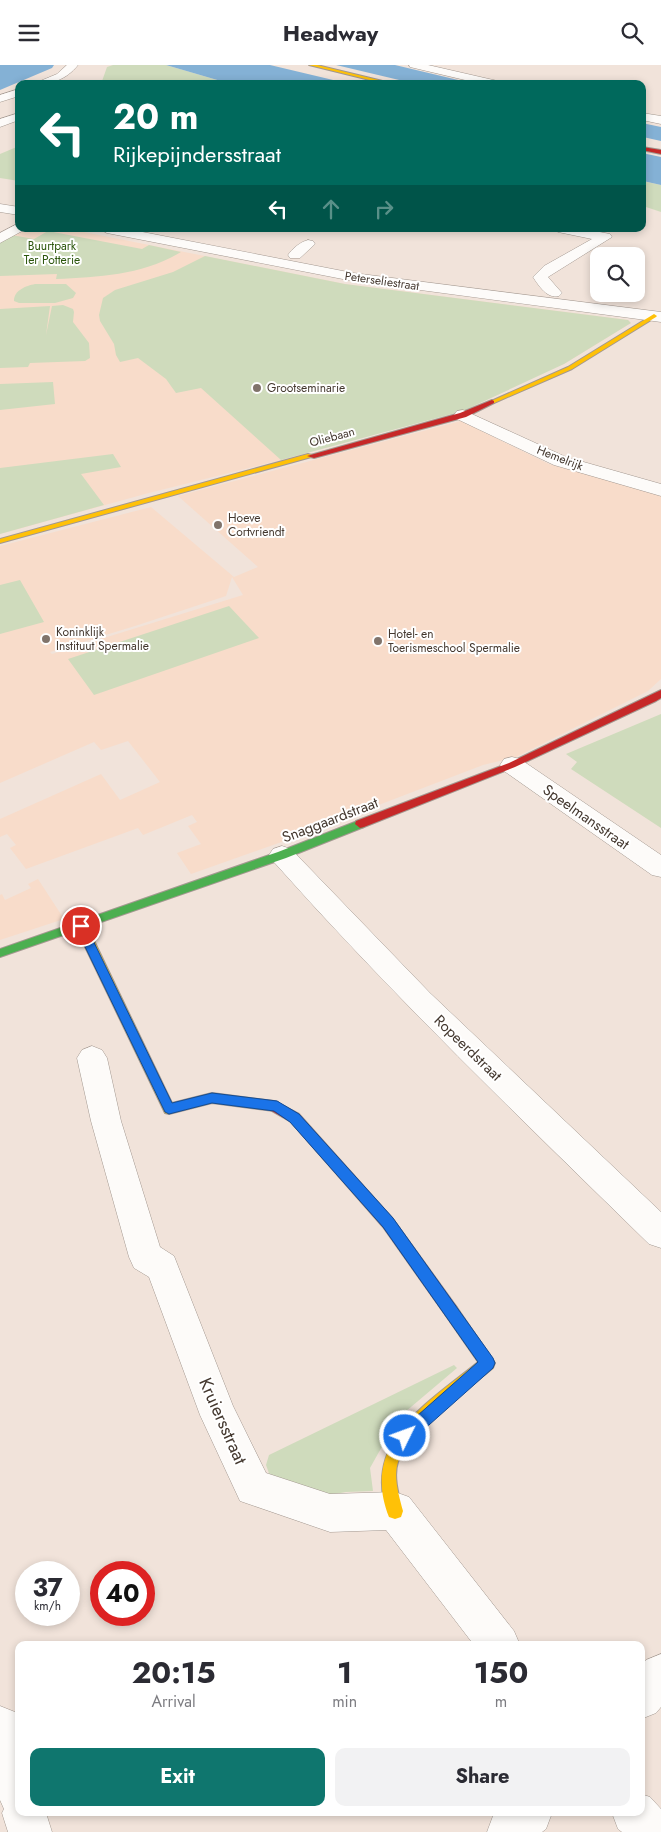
<!DOCTYPE html>
<html lang="en">
<head>
<meta charset="utf-8">
<style>
  :root { --surface:#fff; --page:#f2f2f3; --text:#2b2b33; --muted:#7c7c81; --accent:#0f766e }
  body { margin:0; font-family:Jost,sans-serif; background:var(--page); color:var(--text); height:100vh; display:flex; flex-direction:column; font-size:19px; white-space:nowrap }
  * { box-sizing:border-box; margin:0 }
  p { font-size:16px; color:var(--muted) }
  .icon { flex:none; width:28px; height:28px; fill:none; stroke:currentColor; stroke-width:2; stroke-linecap:round; stroke-linejoin:round }
  .map { position:relative; flex:1; overflow:hidden }
  .panel { position:absolute; left:15px; top:1576px; width:630px; height:175px; display:flex; flex-direction:column; background:var(--surface); border-radius:10px; box-shadow:0 2px 8px #0003 }
  .panel>* { flex:none }
  .top-card { position:absolute; left:15px; top:15px; width:631px; height:152px; border-radius:10px; box-shadow:0 2px 8px #0003; background:#00695c; color:#fff; overflow:hidden }
  .fabs { position:absolute; left:590px; top:182px; display:grid; gap:10px }
  .fabs a { display:grid; place-items:center; width:55px; height:55px; border-radius:10px; background:var(--surface); box-shadow:0 2px 8px #0003; font-size:25px }
  .speed { position:absolute; left:15px; top:1496px; display:flex; gap:10px; font-size:25px; font-weight:700; text-align:center }
  .speed>* { display:grid; place-content:center; width:65px; height:65px; border-radius:50%; background:var(--surface); box-shadow:0 2px 8px #0003; line-height:1 }
  .speed small { font-size:12px; font-weight:400 }
  .speed .limit { border:8px solid #d22; background:#fff; color:#111 }
  .pin { position:absolute; display:grid; place-items:center; width:42px; height:42px; color:#fff; margin:-21px; border:2px solid #fff; border-radius:50%; box-shadow:0 1px 5px #0007 }
  .me { position:absolute; width:55px; margin:-28px; rotate:48deg; stroke-linejoin:round; filter:drop-shadow(0 0 4px #0008) }
  .turn { display:flex; align-items:center; gap:18px; height:105px; padding:0 15px; font-size:22px }
  .turn .icon { width:65px; height:65px; stroke-width:2.5 }
  .turn b { display:block; font-size:35px; line-height:42px }
  .lanes { display:flex; align-items:center; height:48px; padding:0 15px; background:#0003; justify-content:center; gap:25px; direction:ltr }
  .lanes .off { opacity:.35 }
  .eta { display:flex; justify-content:space-evenly; align-items:center; height:85px; text-align:center }
  .eta b { font-size:30px; font-weight:700; line-height:35px }
  .action { display:flex; gap:10px; margin-top:auto; padding:10px 15px }
  .action a { flex:1; height:58px; border-radius:10px; background:var(--accent); color:#fff; font-size:20px; font-weight:700; line-height:58px; text-align:center }
  .action a+a { background:var(--page); color:var(--text) }
  header { display:flex; justify-content:space-between; align-items:center; height:65px; padding:0 15px; background:var(--surface); font-size:22px; font-weight:700 }
  .map>svg:first-child { display:block }
  .built { fill:#f8dcca; fill-rule:evenodd }
  .green { fill:#cfdbbc }
  .water { fill:#84b1d5 }
  .lines { fill:none; stroke-linecap:round; stroke-linejoin:round }
  .street-casing { stroke:#a39890; stroke-width:1 }
  .fast-casing { stroke:#a39890; stroke-width:2 }
  .slow-casing { stroke:#a39890; stroke-width:2 }
  .jam-casing { stroke:#a39890; stroke-width:2 }
  .street { fill:#fdfbf9; fill-rule:evenodd }
  .fast { fill:#4caf50; fill-rule:evenodd }
  .slow { fill:#ffc107; fill-rule:evenodd }
  .jam { fill:#c62828; fill-rule:evenodd }
  .route { fill:#1a73e8; stroke:#114b97 }
  .poi-dot { fill:#81746b; stroke:#fff; stroke-width:2 }
  .labels { text-anchor:middle; dominant-baseline:central; stroke-width:4; stroke-linejoin:round; paint-order:stroke }
  .far-park-label { font-size:12px; fill:#2c560d; stroke:#fff }
  .far-street-label { font-size:12px; fill:#44382f; stroke:#fff }
  .far-poi-label { font-size:12px; fill:#44382f; stroke:#fff; text-anchor:start }
  .street-label { font-size:15px; fill:#44382f; stroke:#fff }
  .near-street-label { font-size:18px; fill:#44382f; stroke:#fff }
</style>
</head>
<body>
<header><svg class="icon" aria-label="menu" viewBox="0 0 24 24"><path d="M4 6h16M4 12h16M4 18h16"/></svg>Headway<svg class="icon" aria-label="search" viewBox="0 0 24 24"><circle cx="10" cy="10" r="6"/><path d="M15 15l6 6"/></svg></header>
<div class="map">
<svg width="661" height="1767" viewBox="0 0 661 1767">
  <rect width="100%" height="100%" fill="#f1e3da"/>
  <path class="built" d="M 19,164 L 69,164 L 345,219 L 628,255 L 631,258 L 564,299 L 281,395 L 145,429 L 0,469 L 0,172 Z
    M 461,356 L 549,399 L 661,429 L 661,614 L 648,626 L 516,692 L 483,700 L 290,774 L 191,809 L 177,788 L 201,779 L 188,761 L 197,757 L 192,750 L 143,770 L 138,763 L 26,804 L 10,783 L 16,780 L 7,769 L 0,772 L 0,754 L 101,709 L 120,735 L 160,717 L 128,676 L 101,685 L 94,677 L 0,718 L 0,481 L 151,442 L 234,512 L 258,502 L 178,431 ZM 232,512 L 243,530 L 52,589 L 50,587 L 135,561 L 226,531 Z
    M 38,814 L 64,854 L 0,875 L 0,830 L 2,829 L 5,835 L 31,823 L 28,819 Z"/>
  <path class="green" d="M 113,0 L 166,0 L 231,19 L 101,19 L 107,2 Z
    M 19,81 L 19,116 L 0,113 L 0,89 Z
    M 642,116 L 661,120 L 661,147 L 643,141 Z
    M 48,166 L 142,184 L 149,180 L 181,187 C 143,210 100,212 56,214 L 57,209 L 0,211 L 0,168 L 34,174 Z
    M 205,191 L 345,219 L 628,255 L 631,258 L 564,299 L 463,346 L 281,395 L 201,323 L 176,328 L 166,314 L 138,293 L 120,297 L 116,290 L 114,279 L 100,256 L 99,250 L 103,233 L 115,225 L 173,207 Z
    M 35,219 L 66,219 L 76,228 L 73,233 L 55,238 L 19,238 L 14,236 C 14,225 26,221 35,219 Z
    M 63,240 L 73,244 L 74,247 L 73,257 L 89,278 L 90,293 L 85,296 L 30,298 L 28,302 L 0,303 L 0,244 L 50,241 L 46,270 L 52,241 Z
    M 53,317 L 55,339 L 0,345 L 0,319 Z
    M 113,389 L 121,402 L 81,409 L 104,440 L 0,469 L 0,403 Z
    M 20,515 L 44,557 L 0,569 L 0,520 Z
    M 229,541 L 259,573 L 94,630 L 68,594 Z
    M 661,649 L 661,763 L 571,704 L 577,697 L 566,689 Z
    M 454,1300 L 457,1303 L 398,1353 L 370,1403 L 373,1426 L 346,1427 L 319,1432 L 270,1411 L 266,1400 L 269,1390 Z"/>
  <path class="water" d="M 0,0 L 54,0 L 52,3 L 0,25 Z
    M 166,0 L 270,0 L 350,19 L 231,19 Z
    M 336,0 L 395,0 L 475,19 L 416,19 Z
    M 642,58 L 661,62 L 661,76 L 643,72 Z
    M 642,88 L 661,92 L 661,120 L 643,116 Z"/>
  <g class="lines">
    <g class="street-casing">
      <path id="street" d="M 67,0 L 78,0 C 66,15 52,19 33,19 L 57,9 Z
        M 409,0 L 428,0 L 502,17 L 503,19 L 482,19 L 410,2 Z
        M 19,24 L 19,31 L 0,37 L 0,30 Z
        M 19,48 L 19,55 L 0,62 L 0,54 Z
        M 642,48 L 661,51 L 661,59 L 642,55 Z
        M 0,139 L 19,142 L 19,150 L 0,147 Z
        M 19,158 L 19,164 L 24,165 L 0,178 L 0,168 Z
        M 100,164 L 127,164 L 353,208 L 661,247 L 661,257 L 353,216 L 107,168 Z
        M 556,164 L 584,164 L 610,169 L 612,172 L 548,212 L 562,228 L 559,231 C 547,234 539,221 533,212 L 544,201 L 592,174 L 558,167 Z
        M 308,175 L 313,176 L 315,179 L 300,193 L 290,193 L 288,190 C 292,184 300,177 308,175 Z
        M 463,345 L 566,392 L 661,419 L 661,431 L 554,400 L 457,354 L 454,350 L 457,346 Z
        M 512,692 L 520,694 L 661,790 L 661,812 L 652,810 L 504,706 L 500,700 L 504,694 Z
        M 282,781 L 291,784 L 430,928 L 661,1147 L 661,1183 L 649,1179 C 521,1054 392,930 273,796 L 269,790 L 273,784 Z
        M 92,981 L 102,985 L 107,993 L 121,1056 L 160,1182 L 174,1191 L 233,1341 L 266,1408 L 330,1429 L 395,1427 L 409,1432 L 514,1566 L 520,1580 L 474,1580 L 386,1465 L 330,1467 L 240,1436 L 200,1350 L 149,1212 L 134,1203 L 129,1192 L 91,1056 L 77,993 L 82,985 Z
        M 661,1589 L 661,1642 L 656,1648 L 641,1654 L 641,1601 L 646,1595 Z
        M 0,1641 L 15,1647 L 19,1656 L 19,1748 L 46,1748 L 52,1767 L 8,1767 L 2,1748 L 4,1744 L 0,1735 Z
        M 641,1729 L 650,1732 L 661,1744 L 661,1767 L 622,1767 L 618,1764 L 612,1748 L 641,1748 Z
        M 498,1748 L 552,1748 L 546,1764 L 542,1767 L 487,1767 L 493,1751 Z"/>
    </g>
    <g class="fast-casing">
      <path id="fast" d="M 360,755 L 365,759 L 364,762 L 286,793 L 0,892 L 0,884 L 278,787 Z"/>
    </g>
    <g class="slow-casing">
      <path id="slow" d="M 309,0 L 317,0 L 395,19 L 386,19 Z
        M 654,249 L 657,251 L 656,252 L 572,304 L 494,338 L 489,337 L 568,302 Z
        M 308,389 L 315,391 L 0,478 L 0,474 Z
        M 81,857 L 87,861 L 172,1038 L 212,1028 L 274,1036 L 278,1037 L 280,1041 L 278,1045 L 274,1046 L 212,1038 L 169,1049 L 165,1048 L 75,861 Z
        M 451,1239 L 456,1241 L 495,1298 L 493,1303 C 466,1326 410,1363 398,1397 C 393,1412 399,1431 403,1446 L 401,1452 L 395,1454 L 389,1452 C 359,1377 429,1337 478,1297 L 446,1251 L 444,1246 L 446,1241 Z"/>
    </g>
    <g class="jam-casing">
      <path id="jam" d="M 642,82 L 661,85 L 661,89 L 642,85 Z
        M 492,335 L 494,336 L 494,338 L 466,352 L 314,393 L 307,391 L 460,348 Z
        M 661,625 L 661,633 L 656,636 L 515,702 L 364,762 L 360,763 L 355,759 L 356,756 L 509,698 Z
        M 274,1036 L 299,1049 L 393,1154 L 456,1241 L 458,1246 L 456,1251 L 451,1253 L 446,1251 L 383,1162 L 291,1057 L 270,1045 L 268,1041 L 270,1037 Z"/>
    </g>
    <use href="#street" class="street"/>
    <use href="#fast" class="fast"/>
    <use href="#slow" class="slow"/>
    <use href="#jam" class="jam"/>
  </g>
  <path class="route" d="M 81,857 L 86,861 L 172,1038 L 212,1028 L 277,1036 L 299,1049 L 393,1153 L 493,1293 L 495,1298 L 493,1303 L 411,1376 L 405,1379 L 400,1376 L 398,1371 L 400,1366 L 478,1297 L 383,1162 L 290,1057 L 274,1046 L 212,1038 L 169,1049 L 165,1047 L 75,861 Z"/>
  <g class="poi-dot">
    <circle cx="257" cy="323" r="5"/>
    <circle cx="218" cy="460" r="5"/>
    <circle cx="46" cy="574" r="5"/>
    <circle cx="378" cy="576" r="5"/>
  </g>
  <g class="labels">
    <g class="far-park-label">
      <text x="52" y="181">Buurtpark<tspan x="52" dy="14">Ter Potterie</tspan></text>
    </g>
    <g class="far-street-label">
      <text transform="translate(382 216) rotate(8)">Peterseliestraat</text>
      <text transform="translate(332 372) rotate(-15)">Oliebaan</text>
      <text transform="translate(560 393) rotate(21)">Hemelrijk</text>
    </g>
    <g class="far-poi-label">
      <text x="267" y="323">Grootseminarie</text>
      <text x="228" y="453">Hoeve<tspan x="228" dy="14">Cortvriendt</tspan></text>
      <text x="56" y="567">Koninklijk<tspan x="56" dy="14">Instituut Spermalie</tspan></text>
      <text x="388" y="569">Hotel- en<tspan x="388" dy="14">Toerismeschool Spermalie</tspan></text>
    </g>
    <g class="street-label">
      <text transform="translate(586 752) rotate(35)">Speelmansstraat</text>
      <text transform="translate(330 755) rotate(-21)">Snaggaardstraat</text>
      <text transform="translate(468 983) rotate(44)">Ropeerdstraat</text>
    </g>
    <g class="near-street-label">
      <text transform="translate(223 1356) rotate(66)">Kruiersstraat</text>
    </g>
  </g>
</svg>
<div class="fabs">
<a><svg class="icon" aria-label="search" viewBox="0 0 24 24"><circle cx="10" cy="10" r="6"/><path d="M15 15l6 6"/></svg></a>
</div>
<div class="speed"><div>37<small>km/h</small></div><div class="limit">40</div></div>
<div class="pin" style="left:81px;top:861px;background:#d93025"><svg class="icon" aria-label="arrive" viewBox="0 0 24 24"><path d="M6 21V4h12l-3 4 3 4H6"/></svg></div>
<svg class="me" style="left:405px;top:1371px" viewBox="-20 -20 40 40"><circle r="17" fill="#1a73e8" stroke="#fff" stroke-width="3"/><path d="M0-11L8 9 0 5-8 9z" fill="#fff"/></svg>
<div class="top-card">
<div class="turn"><svg class="icon" aria-label="left" viewBox="0 0 24 24"><path d="M17 20v-9H6M10 6l-5 5 5 5"/></svg><div><b>20 m</b>Rijkepijndersstraat</div></div>
<div class="lanes"><svg class="icon" aria-label="left" viewBox="0 0 24 24"><path d="M17 20v-9H6M10 6l-5 5 5 5"/></svg><svg class="icon off" aria-label="ahead" viewBox="0 0 24 24"><path d="M12 20V5M6 11l6-6 6 6"/></svg><svg class="icon off" aria-label="right" viewBox="0 0 24 24"><path d="M7 20v-9h11M14 6l5 5-5 5"/></svg></div>
</div>
<section class="panel">
<div class="eta">
<div><b>20:15</b><p>Arrival</p></div>
<div><b>1</b><p>min</p></div>
<div><b>150</b><p>m</p></div>
</div>
<div class="action"><a>Exit</a><a>Share</a></div>
</section>
</div>
</body>
</html>
